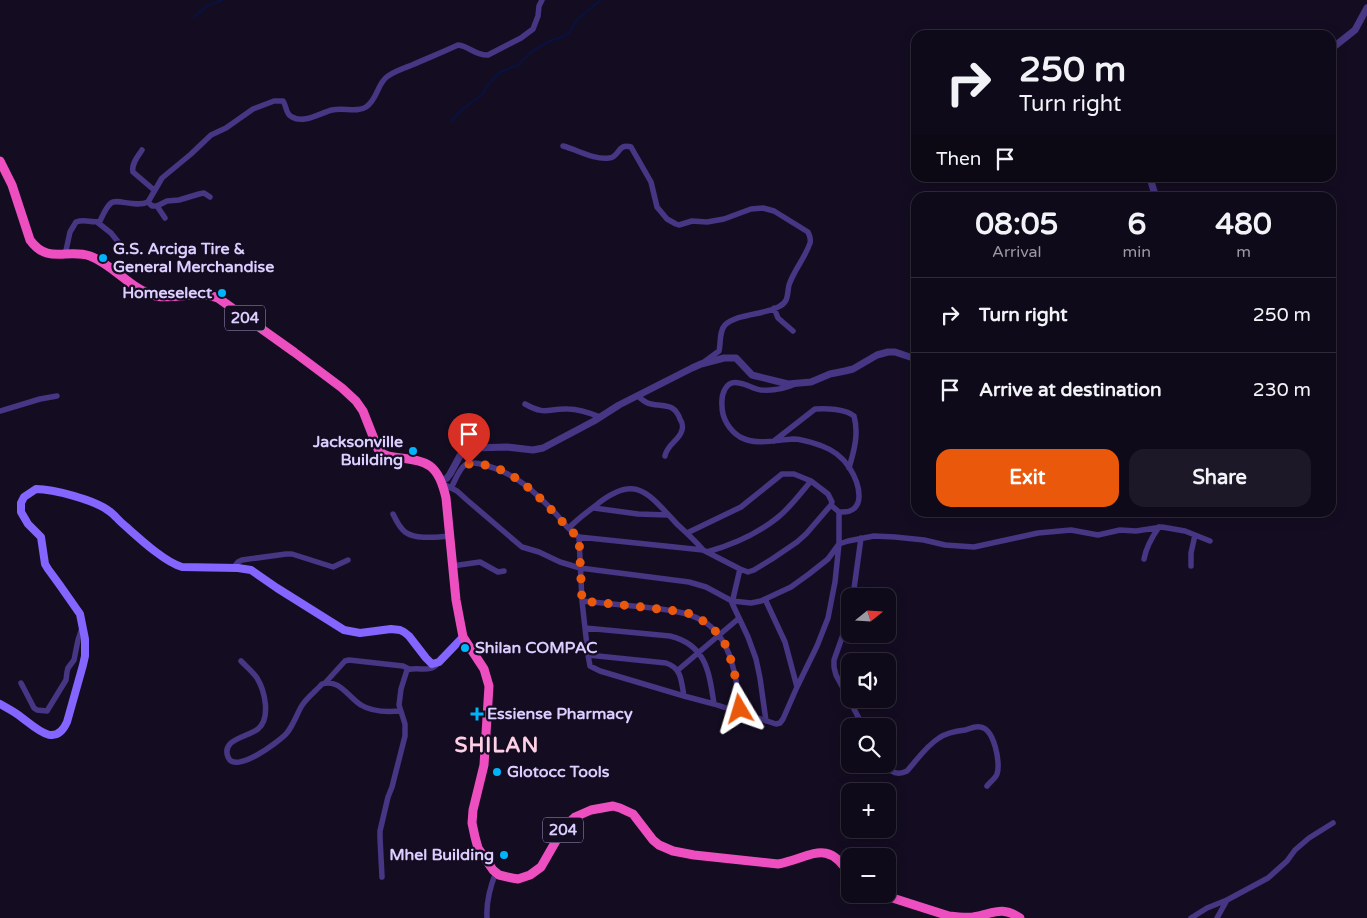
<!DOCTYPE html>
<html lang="en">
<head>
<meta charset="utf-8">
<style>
  :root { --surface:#0f0a1a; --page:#1d1827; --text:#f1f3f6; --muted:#9b9aa2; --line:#2f2b39; --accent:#ea580c }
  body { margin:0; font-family:"Varela Round",sans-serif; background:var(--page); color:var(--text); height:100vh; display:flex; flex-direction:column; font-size:19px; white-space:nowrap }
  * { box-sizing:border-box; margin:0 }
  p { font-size:16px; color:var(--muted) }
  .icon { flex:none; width:28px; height:28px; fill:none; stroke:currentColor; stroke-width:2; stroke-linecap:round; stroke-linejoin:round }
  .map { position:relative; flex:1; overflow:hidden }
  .drawer { position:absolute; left:911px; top:192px; width:425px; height:325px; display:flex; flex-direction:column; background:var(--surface); border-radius:15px; box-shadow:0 2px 12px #0003,0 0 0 1px var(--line) }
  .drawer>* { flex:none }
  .banner { position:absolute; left:911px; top:30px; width:425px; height:152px; border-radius:15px; box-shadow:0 2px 12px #0003,0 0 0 1px var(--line); background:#0f0a1a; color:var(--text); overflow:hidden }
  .needle { width:32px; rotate:72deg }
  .controls { position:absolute; left:841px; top:588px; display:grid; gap:10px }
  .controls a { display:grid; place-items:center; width:55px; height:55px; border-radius:10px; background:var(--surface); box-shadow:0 2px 12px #0003,0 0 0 1px var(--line); font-size:25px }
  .pin { position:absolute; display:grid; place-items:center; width:42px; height:42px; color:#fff; margin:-51px -21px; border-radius:50% 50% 50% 0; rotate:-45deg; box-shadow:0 0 5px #0007 }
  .pin .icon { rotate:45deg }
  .me { position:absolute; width:55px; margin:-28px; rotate:353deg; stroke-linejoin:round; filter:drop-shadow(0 0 4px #0008) }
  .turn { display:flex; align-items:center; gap:18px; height:105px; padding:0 25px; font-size:22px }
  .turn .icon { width:65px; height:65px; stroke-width:2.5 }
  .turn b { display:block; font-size:35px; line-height:42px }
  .then { display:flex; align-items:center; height:48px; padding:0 25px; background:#0003; gap:10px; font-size:19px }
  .eta { display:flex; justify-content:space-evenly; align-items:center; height:85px; text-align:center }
  .eta b { font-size:30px; font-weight:700; line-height:35px }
  .action { display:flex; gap:10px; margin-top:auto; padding:10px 25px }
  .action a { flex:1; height:58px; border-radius:15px; background:var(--accent); color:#fff; font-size:20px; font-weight:700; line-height:58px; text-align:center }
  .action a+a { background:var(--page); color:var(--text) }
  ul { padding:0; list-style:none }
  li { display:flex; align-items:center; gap:15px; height:75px; padding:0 25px; border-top:1px solid var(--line) }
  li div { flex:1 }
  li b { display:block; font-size:19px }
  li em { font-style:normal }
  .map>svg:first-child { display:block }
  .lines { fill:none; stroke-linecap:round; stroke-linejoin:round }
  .stream { stroke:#081240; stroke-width:2 }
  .minor { stroke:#463683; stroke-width:5.5 }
  .tertiary { stroke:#463683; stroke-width:7 }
  .secondary { stroke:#8465ff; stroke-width:8 }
  .trunk { stroke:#ee4fc0; stroke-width:9 }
  .route { stroke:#ea580c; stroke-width:9; stroke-dasharray:0 16.2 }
  .poi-dot { fill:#00b4f9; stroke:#140d22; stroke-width:2 }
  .labels { text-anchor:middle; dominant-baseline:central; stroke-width:4.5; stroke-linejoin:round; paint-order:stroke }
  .shield { fill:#140d22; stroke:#a094bd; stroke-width:1 }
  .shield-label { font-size:15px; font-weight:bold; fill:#dcceff }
  .poi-label { font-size:16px; font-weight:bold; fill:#dcceff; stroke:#140d22; text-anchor:start }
  .district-label { font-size:21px; font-weight:bold; letter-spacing:1px; fill:#ffd0e5; stroke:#140d22 }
</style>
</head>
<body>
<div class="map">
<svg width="1367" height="918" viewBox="0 0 1367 918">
  <rect width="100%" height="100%" fill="#140d22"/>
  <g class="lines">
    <path class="stream" d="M 194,17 L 207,6 L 222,0
      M 451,121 L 464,108 L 483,94 L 486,87 L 500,72 L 518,65 L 532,51 L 552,40 L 557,39 L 569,33 L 577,20 L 601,0"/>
    <path class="minor" d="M 1331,105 L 1333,101
      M 563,146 C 578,150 594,160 609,158 C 620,157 617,143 631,147 L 651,182 L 657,207 L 667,219 L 676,224 L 679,225 L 692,221 L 707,222 L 724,219 L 751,209 L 763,208 L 774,211 L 808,232 C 810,236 811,239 810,243 C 805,258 794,270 789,285 C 787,294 789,301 780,306 C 766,315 738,313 725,325 C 719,331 721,343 719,351 L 704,362
      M 142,150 C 138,156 131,164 133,172 L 154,190
      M 148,202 L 152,206 L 157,206 L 165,218
      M 157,206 L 167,201 L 179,200 L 199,194 L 204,193 L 210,197
      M 97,222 L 111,233 L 119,243
      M 65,255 L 70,232 L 76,222 C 86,218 92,224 100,221 C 103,215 106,207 111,203 C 117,198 135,208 148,202 L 162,178 L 191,154 L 211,135 L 226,128 L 253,109 L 274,101 L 283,101 C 287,106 285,114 292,117 C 304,124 320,113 332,110 C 343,107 357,113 366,107 C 378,99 377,83 388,76 C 395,71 404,68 412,65 C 428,58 443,52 458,45 C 469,46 476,56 488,55 L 521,38 L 533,29 L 538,16 L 539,6 L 542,0
      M 774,308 L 778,318 L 793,331
      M 795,384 C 784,389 773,391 761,390 C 753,389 747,384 739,383 C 725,380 721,395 722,406 C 722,418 729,430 740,437 C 757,446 775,440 793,439 C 803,439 813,443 822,446 C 833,450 843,458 849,467 C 860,484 868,514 839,512 L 831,505
      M 638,396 C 642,400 646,403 651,404 C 665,407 674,403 680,419 C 682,422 683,427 682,430 C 680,440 667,444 665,456
      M 525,404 C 546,416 548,408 568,409 C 579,409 590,413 600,417
      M 0,411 L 40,399 L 57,396
      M 774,441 L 815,409 C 826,408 846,409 854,416 C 859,434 854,451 849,468
      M 443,484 L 457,491 L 467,500 L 522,547 L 539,552 L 560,562 L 580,568 L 689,582 L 706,587 L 732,601 L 751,603 L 761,601 L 791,587 L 809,574 L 828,559 L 839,544 L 848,541 L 874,536 L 895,537 L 924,540 L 945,545 L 974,547 L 1038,533 L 1071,530 L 1098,535 L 1120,530 L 1136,531 L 1162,527 L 1185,531 L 1210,541
      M 451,488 C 455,481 459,469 465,465 C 472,461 481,464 488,466 C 517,474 537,494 557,515 C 564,523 570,532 579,537 L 703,550 L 740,569 L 748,572 L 754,570 L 772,559 L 797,542 L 806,534 L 831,505 L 832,502 L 828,494 L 811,481 L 794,474 L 782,474 L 741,507 L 687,533
      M 594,508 L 638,514 L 668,515
      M 393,514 C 396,520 399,527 405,532 C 416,540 436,537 449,536
      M 569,528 C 576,520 586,513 595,506 C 635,473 647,492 676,523 C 685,532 695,540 703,550
      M 579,537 L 582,601 L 588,655 L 590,666 L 600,671 L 684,696 L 714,704 L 776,724 L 780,723 L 783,719 L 797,687 L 817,646 L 828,618 L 835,582 L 839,544 L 839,512
      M 707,552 C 732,545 757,534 777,518 C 790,508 800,494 811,481
      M 1144,559 C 1146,547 1152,537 1159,527
      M 452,566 L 480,562 L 498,572 L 504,571
      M 1191,566 L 1191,553 L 1195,535
      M 233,568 L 238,562 L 242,560 L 286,554 L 292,554 L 333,567 L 348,560
      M 740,569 L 732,603 L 748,637 L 756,659 L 760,678 L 766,721
      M 853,596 L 861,538
      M 765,599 L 785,642 L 797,687
      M 582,601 C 602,603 623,605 643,607 C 692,612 722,617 734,671 C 737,684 740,698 739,712
      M 850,615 L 834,660 L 834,667 L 836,675 L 863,726
      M 585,628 L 670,636 C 706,645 709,671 714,704
      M 588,655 L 666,663 C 682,668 681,681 684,696
      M 241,661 C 247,667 253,672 257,678 C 265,691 271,718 258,729 C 248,737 221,739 228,757 C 235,775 278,742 286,734 C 293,726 296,716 301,707 C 306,698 315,692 322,684 C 339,678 349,698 361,705 C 372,712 388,712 400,711
      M 678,670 L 738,619
      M 21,683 L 34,708 L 37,710 L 47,711 L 66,680 L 67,672 L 68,668 L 74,660 L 78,640 L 82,628
      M 325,683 L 345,661 L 349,660 L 403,666 L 409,669
      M 884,764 C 890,772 897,776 907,771 C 917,760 926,746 939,738 C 946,733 956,731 965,730 C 969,729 975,726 980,727 C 994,728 1001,763 997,774 C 995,779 990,782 987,786
      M 382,877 L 380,838 L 380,831 L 388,797 L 392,787 L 405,736 L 405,724 L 399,705 L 401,689 L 407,670 C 419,666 431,674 439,662
      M 487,918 C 486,902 490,887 496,872
      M 1191,918 L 1207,908 L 1227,900 L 1268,878 L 1287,861 L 1295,850 L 1309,838 L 1333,823
      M 1217,918 L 1227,900"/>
    <path class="tertiary" d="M 1331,49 L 1355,30 L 1367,8
      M 1150,178 L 1156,198
      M 442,481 L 447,478 L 450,474 L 462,452 L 466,449 L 474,448 L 507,447 L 533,450 L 543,448 L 594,421 L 619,405 L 692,368 L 701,364 L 724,358 L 736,358 L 752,375 L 788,384 L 811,382 L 830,374 L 845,371 L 853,369 L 877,355 L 888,352 L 895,352 L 916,359"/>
    <path class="secondary" d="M 0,704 C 7,708 15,712 21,717 C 35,727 55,749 67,722 L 83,665 L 85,656 L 85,639 L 80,614 L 59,584 L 48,569 L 45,564 L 41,537 L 28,524 L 21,512 L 21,503 L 24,497 L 36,489 C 53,489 95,500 109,511 C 114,514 118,520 123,524 C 138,537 164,562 182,567 L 238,568 L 251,570 L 277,588 L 344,630 L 360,633 L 391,629 L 400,630 L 404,632 L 409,636 L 426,658 L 432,664 L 439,662 L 463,637"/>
    <path class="trunk" d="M 0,161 L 12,185 L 30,240 C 48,265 67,248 90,256 C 114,265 131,290 156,296 C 176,300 198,290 218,298 L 294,352 L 342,388 L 356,401 L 363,411 L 378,449 L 383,454 L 388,456 C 424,462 437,458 446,498 L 456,600 L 463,637 L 484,669 L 489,686 L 484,765 L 473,810 L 472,823 L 475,837 L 478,848 L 493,870 L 499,875 L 512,878 L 518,879 L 530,875 L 541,867 L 564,827 L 575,817 L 591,810 L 613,806 L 620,808 L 633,814 L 653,840 L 659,845 L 673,851 L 694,855 L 778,864 C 811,858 827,837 850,875
      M 880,894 L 949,916 C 957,917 965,918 973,917 C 993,914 1001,905 1020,918"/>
  </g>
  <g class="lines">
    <path class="route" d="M 469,464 C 513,461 545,504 572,532 L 579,537 L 582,601 C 610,604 638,606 666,610 C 675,611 685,611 692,615 C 706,621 719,632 726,646 C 734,666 738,688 740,709"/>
  </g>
  <g class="poi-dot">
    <circle cx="103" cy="258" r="5"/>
    <circle cx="222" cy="293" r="5"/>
    <circle cx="413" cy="451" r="5"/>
    <circle cx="465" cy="648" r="5"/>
    <path d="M474.5 706.5h5v5h5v5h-5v5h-5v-5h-5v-5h5z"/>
    <circle cx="497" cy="772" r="5"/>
    <circle cx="504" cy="855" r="5"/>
  </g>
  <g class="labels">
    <g class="shield">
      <rect x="225" y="305.5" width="40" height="25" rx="4"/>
      <rect x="543" y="817.5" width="40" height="25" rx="4"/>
    </g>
    <g class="shield-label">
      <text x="245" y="318">204</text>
      <text x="563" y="830">204</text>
    </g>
    <g class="poi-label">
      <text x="113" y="249">G.S. Arciga Tire &amp;<tspan x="113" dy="18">General Merchandise</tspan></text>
      <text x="212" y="293" text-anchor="end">Homeselect</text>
      <text x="403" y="442" text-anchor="end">Jacksonville<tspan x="403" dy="18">Building</tspan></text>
      <text x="475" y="648">Shilan COMPAC</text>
      <text x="487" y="714">Essiense Pharmacy</text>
      <text x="507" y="772">Glotocc Tools</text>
      <text x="494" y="855" text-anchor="end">Mhel Building</text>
    </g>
    <g class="district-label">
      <text x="497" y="745">SHILAN</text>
    </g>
  </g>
</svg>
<div class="controls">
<a><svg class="needle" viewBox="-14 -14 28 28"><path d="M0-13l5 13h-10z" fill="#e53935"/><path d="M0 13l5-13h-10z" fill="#9b9aa2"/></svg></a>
<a><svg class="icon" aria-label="sound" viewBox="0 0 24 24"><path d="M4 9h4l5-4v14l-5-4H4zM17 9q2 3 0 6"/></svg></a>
<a><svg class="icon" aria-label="search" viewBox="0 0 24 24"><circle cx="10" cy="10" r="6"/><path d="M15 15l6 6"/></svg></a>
<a>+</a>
<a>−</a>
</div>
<div class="pin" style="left:469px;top:464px;background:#d93025"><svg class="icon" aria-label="arrive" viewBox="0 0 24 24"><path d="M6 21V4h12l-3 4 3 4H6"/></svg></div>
<svg class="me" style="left:740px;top:709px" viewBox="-20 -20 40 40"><path d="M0-17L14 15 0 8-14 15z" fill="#ea580c" stroke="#fff" stroke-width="4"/></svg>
<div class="banner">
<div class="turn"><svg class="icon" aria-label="right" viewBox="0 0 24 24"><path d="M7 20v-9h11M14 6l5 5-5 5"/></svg><div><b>250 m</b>Turn right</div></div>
<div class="then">Then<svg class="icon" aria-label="arrive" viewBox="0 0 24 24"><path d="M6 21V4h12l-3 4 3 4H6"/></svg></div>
</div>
<section class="drawer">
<div class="eta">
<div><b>08:05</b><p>Arrival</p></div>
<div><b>6</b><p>min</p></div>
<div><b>480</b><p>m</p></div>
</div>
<ul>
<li><svg class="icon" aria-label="right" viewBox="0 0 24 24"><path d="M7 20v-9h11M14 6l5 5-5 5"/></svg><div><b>Turn right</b></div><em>250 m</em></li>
<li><svg class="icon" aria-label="arrive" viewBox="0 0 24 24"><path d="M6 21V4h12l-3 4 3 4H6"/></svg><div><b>Arrive at destination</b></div><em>230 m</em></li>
</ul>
<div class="action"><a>Exit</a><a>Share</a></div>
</section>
</div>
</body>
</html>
